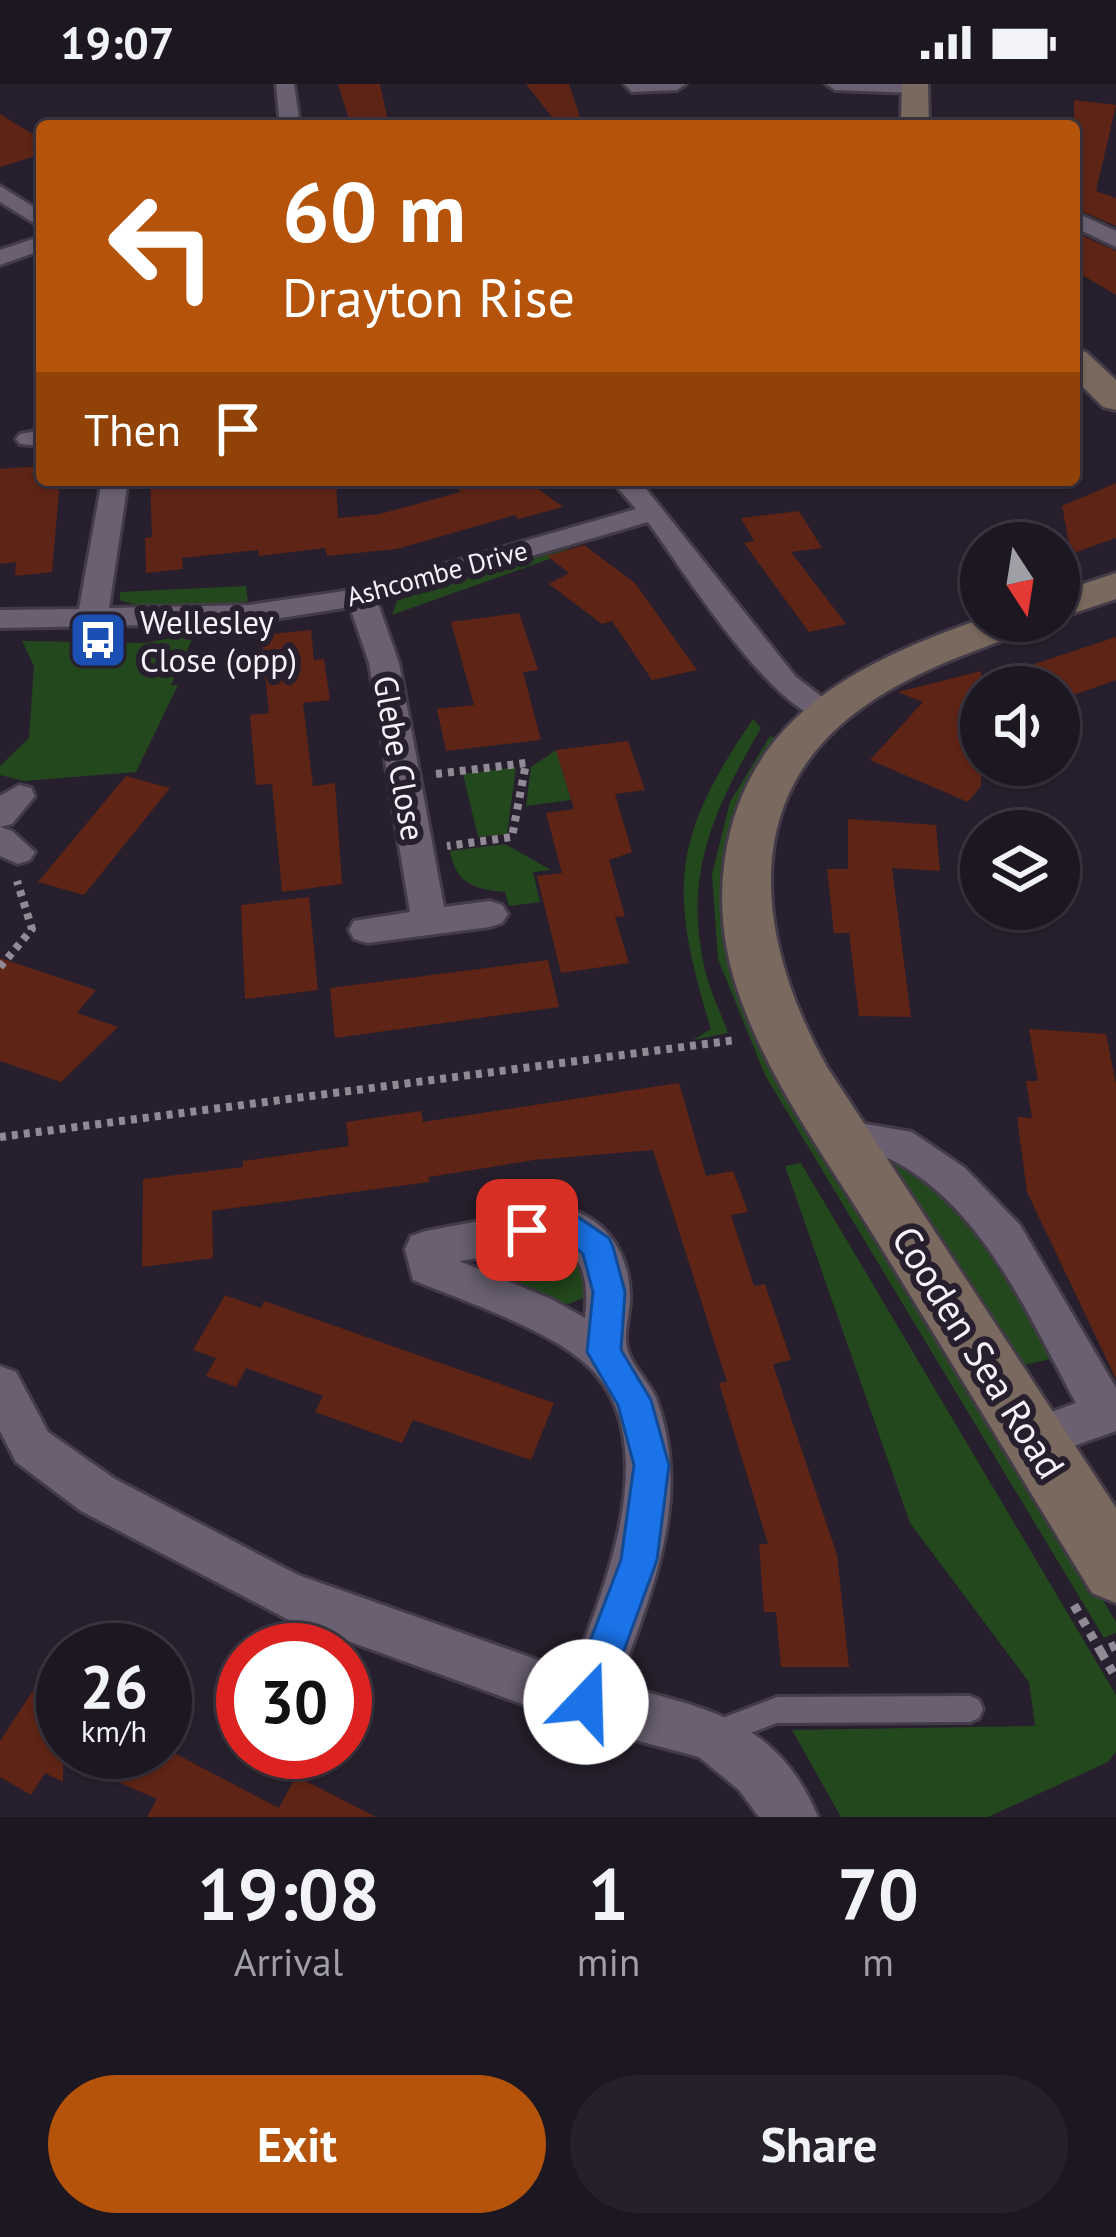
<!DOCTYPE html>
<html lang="en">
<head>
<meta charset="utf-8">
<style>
  :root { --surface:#1d1722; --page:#25202a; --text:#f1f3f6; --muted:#a09fa5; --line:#3b3640; --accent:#b45309 }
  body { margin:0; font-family:"PT Sans",sans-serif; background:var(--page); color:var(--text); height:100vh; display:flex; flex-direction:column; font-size:45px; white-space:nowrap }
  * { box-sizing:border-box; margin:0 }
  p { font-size:39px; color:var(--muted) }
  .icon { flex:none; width:66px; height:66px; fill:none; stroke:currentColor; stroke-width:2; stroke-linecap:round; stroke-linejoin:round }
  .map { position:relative; height:1733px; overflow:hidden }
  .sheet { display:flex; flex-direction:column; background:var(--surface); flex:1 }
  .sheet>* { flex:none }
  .guide { position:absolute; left:36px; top:36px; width:1044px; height:366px; border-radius:12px; box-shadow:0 3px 9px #0004,0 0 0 3px var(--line); background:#b45309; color:#fff; overflow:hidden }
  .needle { width:78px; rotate:168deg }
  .tools { position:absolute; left:960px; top:438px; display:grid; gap:24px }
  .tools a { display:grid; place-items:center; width:120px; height:120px; border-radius:50%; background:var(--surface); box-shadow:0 3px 9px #0004,0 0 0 3px var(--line); font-size:60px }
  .speed { position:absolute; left:36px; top:1539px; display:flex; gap:24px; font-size:60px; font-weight:700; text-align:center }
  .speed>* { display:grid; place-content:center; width:156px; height:156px; border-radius:50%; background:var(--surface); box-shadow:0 3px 9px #0004,0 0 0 3px var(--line); line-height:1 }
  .speed small { font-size:30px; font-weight:400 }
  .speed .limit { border:18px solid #d22; background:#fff; color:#111 }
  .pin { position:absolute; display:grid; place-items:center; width:102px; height:102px; color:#fff; margin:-51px; border-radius:24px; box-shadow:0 6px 18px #0006 }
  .me { position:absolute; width:132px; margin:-66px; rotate:21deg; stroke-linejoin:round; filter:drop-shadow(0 0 9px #0008) }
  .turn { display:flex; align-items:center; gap:42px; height:252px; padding:0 48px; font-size:54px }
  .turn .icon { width:156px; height:156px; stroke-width:2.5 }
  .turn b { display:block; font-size:84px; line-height:102px }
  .then { display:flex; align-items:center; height:114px; padding:0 48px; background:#0003; gap:24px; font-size:45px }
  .eta { display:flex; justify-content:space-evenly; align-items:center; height:204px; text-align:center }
  .eta b { font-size:72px; font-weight:600; line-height:84px }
  .cta { display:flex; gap:24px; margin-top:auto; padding:24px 48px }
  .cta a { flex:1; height:138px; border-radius:72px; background:var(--accent); color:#fff; font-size:48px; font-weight:600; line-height:138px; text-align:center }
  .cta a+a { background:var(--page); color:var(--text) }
  .status { display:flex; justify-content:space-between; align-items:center; height:84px; padding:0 60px; background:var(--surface); direction:ltr }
  .status svg { height:33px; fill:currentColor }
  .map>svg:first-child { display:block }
  .green { fill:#24481d }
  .building { fill:#5e2415 }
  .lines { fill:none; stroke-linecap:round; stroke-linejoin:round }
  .lane-casing { stroke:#433b48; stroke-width:6 }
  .street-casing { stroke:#433b48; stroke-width:6 }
  .secondary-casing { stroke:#433b48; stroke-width:6 }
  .path-far1 { stroke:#918a96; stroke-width:8; stroke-dasharray:6 6; stroke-linecap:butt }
  .path { stroke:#918a96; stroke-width:9; stroke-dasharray:8 8; stroke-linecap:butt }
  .lane { fill:#6a6071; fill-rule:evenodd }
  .street { fill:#6a6071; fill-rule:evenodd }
  .secondary { fill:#79695e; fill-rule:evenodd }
  .route { fill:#1a73e8; stroke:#114b97; stroke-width:3 }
  .labels { text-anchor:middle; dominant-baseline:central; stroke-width:12; stroke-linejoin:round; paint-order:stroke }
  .far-street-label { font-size:27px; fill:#f7f1fb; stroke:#271f2d }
  .poi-label { font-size:33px; fill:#f7f1fb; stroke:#271f2d; text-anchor:start }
  .street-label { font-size:33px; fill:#f7f1fb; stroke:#271f2d }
  .near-street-label { font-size:39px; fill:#f7f1fb; stroke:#271f2d }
</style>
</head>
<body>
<div class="status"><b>19:07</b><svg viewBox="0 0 49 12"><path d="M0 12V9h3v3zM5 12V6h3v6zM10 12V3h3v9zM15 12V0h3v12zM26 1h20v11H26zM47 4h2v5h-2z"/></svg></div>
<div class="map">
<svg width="1116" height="1733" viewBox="0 0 1116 1733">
  <rect width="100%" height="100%" fill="#271f2d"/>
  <path class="green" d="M 567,465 L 569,468 L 392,531 L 397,517 L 422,506 Z
    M 246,502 L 248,517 C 207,524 160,530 120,516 L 120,508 Z
    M 195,549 L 171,601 L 178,601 L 136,688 L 24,697 L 0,691 L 0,682 L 29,654 L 34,582 L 22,557 L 146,559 Z
    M 753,635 L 761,644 C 717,720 684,786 703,877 C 707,901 720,926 728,949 L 693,956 L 711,945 C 669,806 670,757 753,635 Z
    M 770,652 L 776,654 C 736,719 712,799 729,876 C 735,902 749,929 759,954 L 1116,1538 L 1116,1549 L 1104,1554 L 765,991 L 718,875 L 712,790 L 730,718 Z
    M 556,666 L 571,716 L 526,722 L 531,683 Z
    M 516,683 L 507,750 L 478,753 L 463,690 Z
    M 505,760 L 551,786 L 533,788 L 540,818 L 509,822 L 505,808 C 474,805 456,800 450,767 Z
    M 897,1074 L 905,1078 L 992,1166 L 1025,1218 L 1051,1275 L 1019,1282 L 889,1085 Z
    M 801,1079 L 1116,1611 L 1116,1668 L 1108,1678 L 988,1733 L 841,1733 L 792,1646 L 1035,1642 L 1029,1598 L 910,1439 L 785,1082 Z
    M 556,1161 L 577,1176 L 590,1202 L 586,1213 L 566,1221 L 506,1195 L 502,1181 L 510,1168 Z"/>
  <path class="building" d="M 338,0 L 380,0 L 389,42 L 351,42 Z
    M 526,0 L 569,0 L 583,42 L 559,42 Z
    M 1074,16 L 1116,21 L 1096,107 L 1116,114 L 1116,142 L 1074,124 Z
    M 0,30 L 42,56 L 42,70 L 0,83 Z
    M 1074,148 L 1116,167 L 1116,211 L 1074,186 Z
    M 42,382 L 42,396 L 60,396 L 52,488 L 15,492 L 16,478 L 0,480 L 0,385 Z
    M 150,396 L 336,396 L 338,434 L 380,430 L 461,408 L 446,396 L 526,396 L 563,423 L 518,435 L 515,431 L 397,465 L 327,472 L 325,464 L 259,472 L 258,466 L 182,474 L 183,485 L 146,489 L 145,454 L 152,453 Z
    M 1116,399 L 1116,454 L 1071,470 L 1062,422 Z
    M 799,427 L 822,464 L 791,468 L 846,540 L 809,548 L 744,459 L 754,457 L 741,434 Z
    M 584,461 L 635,499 L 697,586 L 652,596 L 612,537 L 602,540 L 549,500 L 569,489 L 547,472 Z
    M 519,529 L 538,586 L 523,588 L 541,656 L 446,667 L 437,625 L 474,621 L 451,538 Z
    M 311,546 L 314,576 L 324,575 L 330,616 L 303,619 L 313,702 L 335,699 L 342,800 L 282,808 L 272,700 L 256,701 L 250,631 L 269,629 L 261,551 Z
    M 1116,553 L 1116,596 L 1059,616 L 1059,603 L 981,601 L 981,702 L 968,718 L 870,676 L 923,618 L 898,608 L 981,587 L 981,598 Z
    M 628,657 L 645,706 L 615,710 L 632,768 L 609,776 L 625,832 L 615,833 L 629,879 L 561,889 L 537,792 L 562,789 L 546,729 L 574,725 L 556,666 Z
    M 126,692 L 170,704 L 84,811 L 38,798 Z
    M 848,735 L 936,741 L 940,787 L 892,784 L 911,933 L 859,932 L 849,849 L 834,849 L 827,785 L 848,785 Z
    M 309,813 L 318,906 L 245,915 L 241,821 Z
    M 0,874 L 96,906 L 77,929 L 118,943 L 61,998 L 0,977 Z
    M 548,876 L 559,923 L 335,954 L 330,904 Z
    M 1029,945 L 1106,950 L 1116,1000 L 1116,1295 L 1027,1108 L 1017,1033 L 1032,1034 L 1026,997 L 1038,997 Z
    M 679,999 L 706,1092 L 733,1087 L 748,1128 L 731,1131 L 754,1202 L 765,1200 L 791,1276 L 773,1280 L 837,1471 L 849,1583 L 781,1583 L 776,1528 L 764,1528 L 759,1460 L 768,1460 L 719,1299 L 727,1298 L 653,1066 L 534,1076 L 429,1093 L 429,1098 L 212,1127 L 213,1174 L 142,1183 L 143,1095 L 243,1083 L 243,1077 L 349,1062 L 346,1038 L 421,1027 L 423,1038 Z
    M 225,1211 L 261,1224 L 264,1217 L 554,1319 L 531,1376 L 413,1336 L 402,1359 L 315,1328 L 323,1312 L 246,1284 L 236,1303 L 206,1292 L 216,1274 L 193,1266 Z
    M 38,1599 L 63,1611 L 63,1668 L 172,1668 L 279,1724 L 296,1692 L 376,1733 L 147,1733 L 157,1715 L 63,1674 L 63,1698 L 45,1689 L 31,1711 L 0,1693 L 0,1657 Z"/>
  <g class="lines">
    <g class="lane-casing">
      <path id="lane" d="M 970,1612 L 979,1616 L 983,1625 L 979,1634 L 970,1638 L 777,1639 L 716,1662 L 707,1658 L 703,1649 L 707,1640 L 777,1613 Z"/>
    </g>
    <g class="street-casing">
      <path id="street" d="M 276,0 L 294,0 L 300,42 L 280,42 Z
        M 624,0 L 686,0 L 677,6 L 632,8 Z
        M 826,0 L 921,0 L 923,3 L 914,9 L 835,6 Z
        M 0,102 L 42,128 L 42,144 L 0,118 Z
        M 1074,128 L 1116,147 L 1116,163 L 1074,143 Z
        M 42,152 L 42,166 L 0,181 L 0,166 Z
        M 42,346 L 42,362 L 20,360 L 16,355 L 20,350 Z
        M 102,396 L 128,396 L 109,524 L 249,521 L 358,505 L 636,425 L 611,396 L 639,396 L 796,593 L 843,629 L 838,636 C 785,650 679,480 648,438 L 377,517 L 399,579 L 444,823 L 490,817 L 502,821 L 508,830 L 502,839 L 490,843 L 367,859 L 354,855 L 349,846 L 354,837 L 410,828 L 369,579 L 350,523 L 249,539 L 0,544 L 0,526 L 79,525 Z
        M 19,701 L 31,704 L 35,712 L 12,740 L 0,743 L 0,712 Z
        M 0,743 L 12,747 L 35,768 L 30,776 L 18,780 L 0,772 Z
        M 842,1036 L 912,1048 L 965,1084 L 1020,1141 L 1116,1304 L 1116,1347 L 1034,1376 L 1018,1370 L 1011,1355 L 1018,1340 L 1076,1319 C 1029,1234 984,1123 892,1076 C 874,1067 848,1070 828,1063 L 822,1052 L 828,1041 Z
        M 572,1126 C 609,1138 629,1172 630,1211 C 631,1228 622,1251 628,1267 C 633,1284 649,1297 656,1314 C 693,1414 652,1507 618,1601 C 708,1624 778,1637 818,1733 L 759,1733 L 739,1706 L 699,1673 L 586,1643 L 287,1535 L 81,1427 L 16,1378 L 0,1347 L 0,1282 L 16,1288 L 48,1348 L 115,1395 L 298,1491 L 572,1588 C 604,1506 667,1355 587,1281 C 549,1245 463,1217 413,1196 L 405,1165 L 411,1152 L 426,1147 L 527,1128 ZM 564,1161 C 587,1180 588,1206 585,1234 L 551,1215 L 459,1177 Z"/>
    </g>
    <g class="secondary-casing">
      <path id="secondary" d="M 902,0 L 928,0 L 929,42 L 901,42 Z
        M 1074,265 L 1086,268 L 1116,296 L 1116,326 L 1103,323 L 1074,294 Z
        M 1116,489 L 1116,515 L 1059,534 L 1059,508 Z
        M 981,535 L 1037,537 L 1031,546 C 968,569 902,591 850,633 C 734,726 763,869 827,983 L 1116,1424 L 1116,1519 L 1092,1509 C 1021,1393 950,1276 879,1160 C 831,1081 773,1004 741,916 C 724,870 718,823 725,774 C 746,632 859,578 981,535 Z"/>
    </g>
    <path class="path-far1" d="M 436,690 L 526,679 L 512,753 L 447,762
      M 0,883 L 32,845 L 17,797
      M 0,1053 L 736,956"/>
    <path class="path" d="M 1074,1521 L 1101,1568 L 1116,1561
      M 1101,1568 L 1116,1594"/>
    <use href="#lane" class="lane"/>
    <use href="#street" class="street"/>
    <use href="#secondary" class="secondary"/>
  </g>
  <path class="route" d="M 572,1129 L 609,1154 L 613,1163 L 625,1208 L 621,1266 L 651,1316 L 669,1381 L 657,1476 L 600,1632 L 586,1638 L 572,1632 L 567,1618 L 621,1476 L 634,1381 L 618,1321 L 587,1268 L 593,1208 L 583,1170 L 567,1156 L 527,1159 L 516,1155 L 511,1146 L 516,1137 Z"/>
  <defs>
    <g id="bus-square" transform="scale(3)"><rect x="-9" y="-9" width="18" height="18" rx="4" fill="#1a4fb4" stroke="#271f2d"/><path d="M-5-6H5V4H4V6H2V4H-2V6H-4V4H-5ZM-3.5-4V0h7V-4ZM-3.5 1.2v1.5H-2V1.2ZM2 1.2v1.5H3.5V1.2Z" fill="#fff"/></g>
  </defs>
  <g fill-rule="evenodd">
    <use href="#bus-square" x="98" y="556"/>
  </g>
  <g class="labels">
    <g class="far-street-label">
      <text transform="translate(437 489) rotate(-15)">Ashcombe Drive</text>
    </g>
    <g class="poi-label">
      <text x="140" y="537">Wellesley<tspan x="140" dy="38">Close (opp)</tspan></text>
    </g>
    <g class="street-label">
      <text transform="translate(400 674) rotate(80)">Glebe Close</text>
    </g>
    <g class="near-street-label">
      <text transform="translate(979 1268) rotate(58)">Cooden Sea Road</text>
    </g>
  </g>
</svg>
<div class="tools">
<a><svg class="needle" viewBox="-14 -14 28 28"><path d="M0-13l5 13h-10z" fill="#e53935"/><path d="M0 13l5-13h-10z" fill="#a09fa5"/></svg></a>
<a><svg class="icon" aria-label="sound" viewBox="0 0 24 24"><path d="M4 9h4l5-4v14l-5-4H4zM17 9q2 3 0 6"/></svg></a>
<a><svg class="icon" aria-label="layers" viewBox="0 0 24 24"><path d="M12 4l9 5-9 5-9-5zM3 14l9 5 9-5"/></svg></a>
</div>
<div class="speed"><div>26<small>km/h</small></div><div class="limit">30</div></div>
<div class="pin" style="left:527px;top:1146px;background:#d93025"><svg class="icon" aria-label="arrive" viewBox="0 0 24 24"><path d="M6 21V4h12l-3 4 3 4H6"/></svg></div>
<svg class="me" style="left:586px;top:1618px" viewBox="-20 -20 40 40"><circle r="19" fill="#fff"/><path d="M0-13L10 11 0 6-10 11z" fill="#1a73e8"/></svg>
<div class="guide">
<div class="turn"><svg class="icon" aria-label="left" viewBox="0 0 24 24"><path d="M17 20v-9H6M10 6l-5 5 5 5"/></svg><div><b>60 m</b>Drayton Rise</div></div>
<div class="then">Then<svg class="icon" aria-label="arrive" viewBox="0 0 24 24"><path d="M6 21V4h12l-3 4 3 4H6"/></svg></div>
</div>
</div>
<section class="sheet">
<div class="eta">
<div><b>19:08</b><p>Arrival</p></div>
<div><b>1</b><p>min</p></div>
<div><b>70</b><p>m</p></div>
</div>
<div class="cta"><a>Exit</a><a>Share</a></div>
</section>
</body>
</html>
